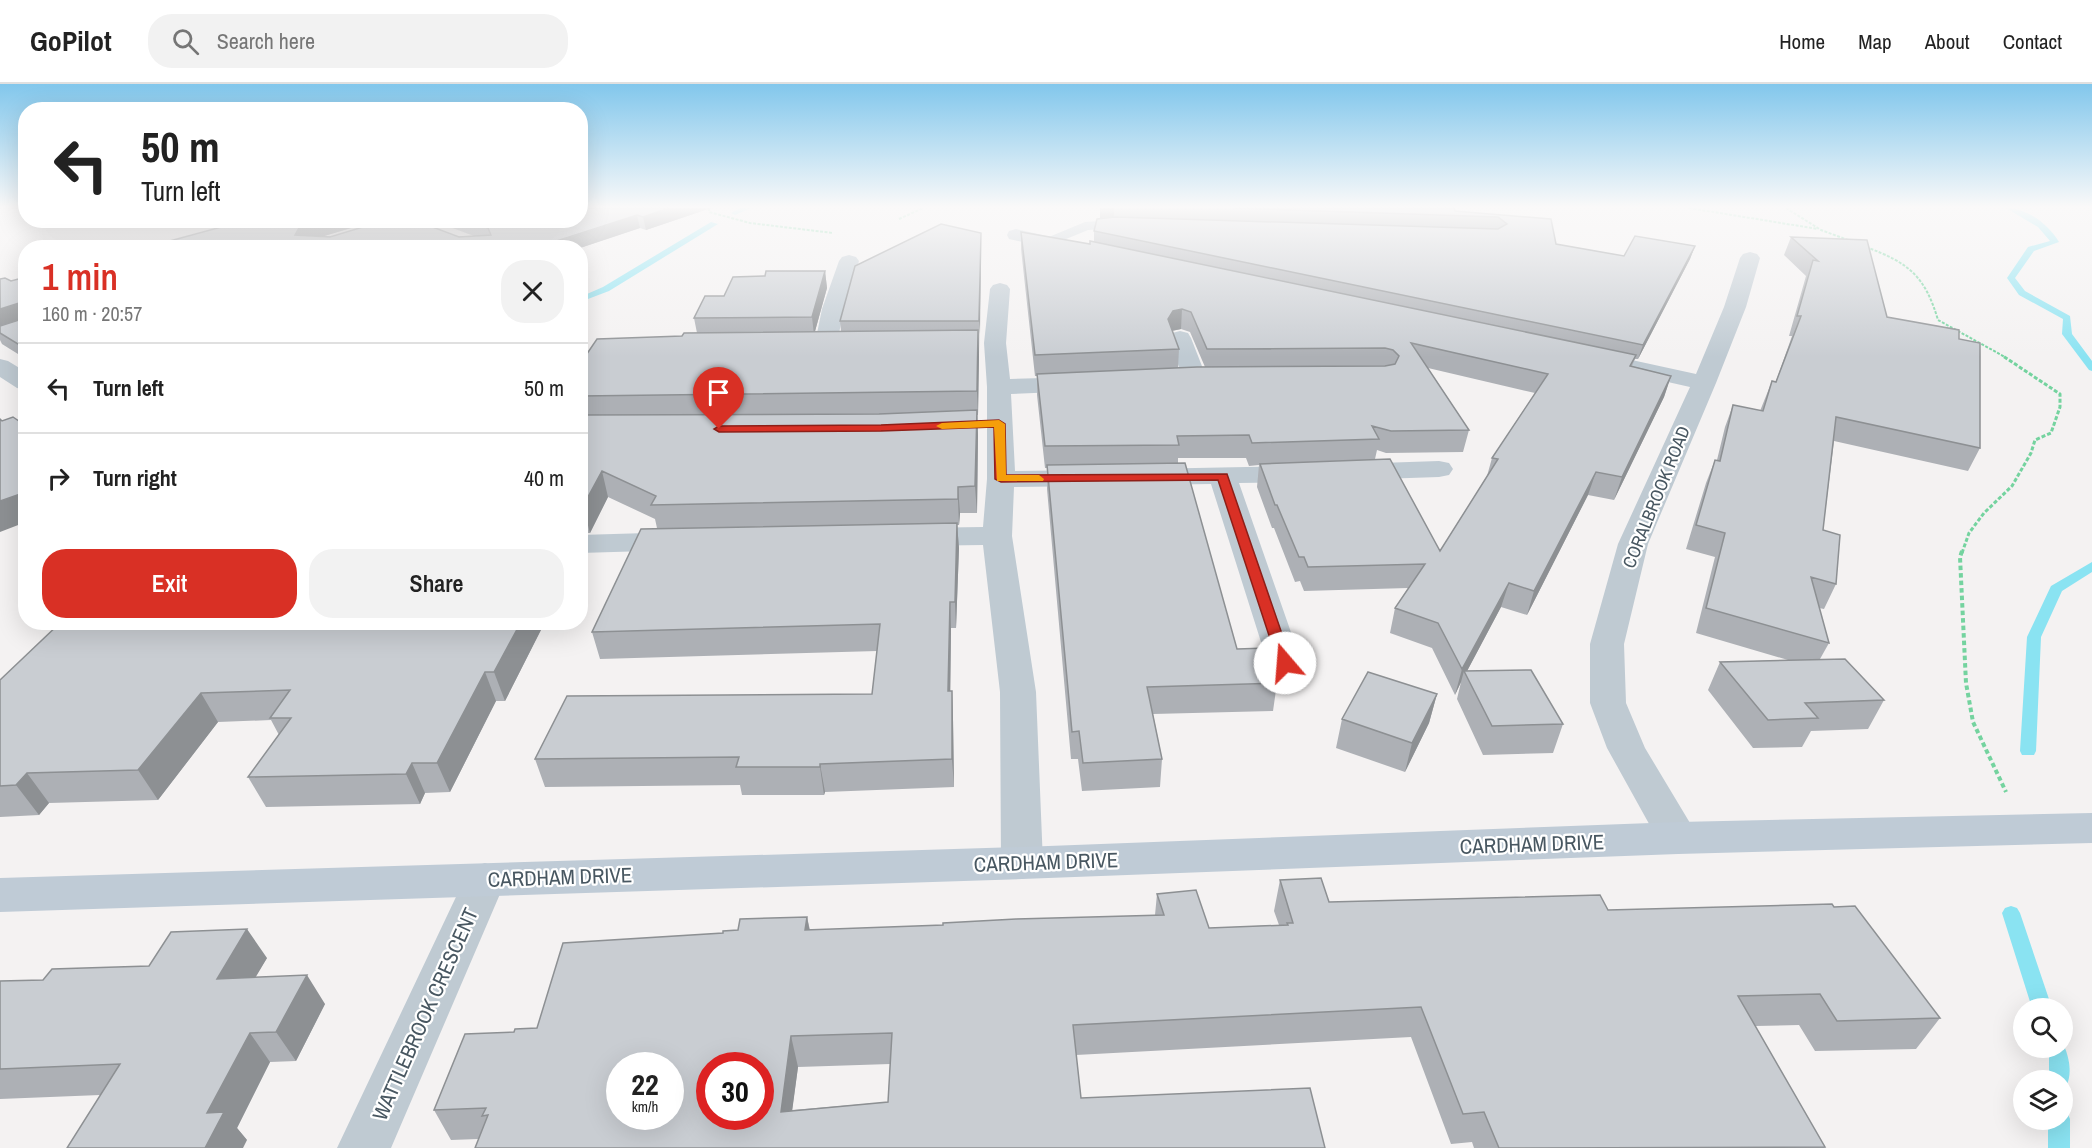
<!DOCTYPE html>
<html lang="en">
<head>
<meta charset="utf-8">
<style>
  :root { --surface:#fff; --page:#f2f2f2; --text:#222; --muted:#767676; --line:#e0e0e0; --accent:#d93025 }
  body { margin:0; font-family:"Archivo Narrow",sans-serif; background:var(--page); color:var(--text); height:100vh; display:flex; flex-direction:column; font-size:22px; white-space:nowrap }
  * { box-sizing:border-box; margin:0 }
  p { font-size:20px; color:var(--muted) }
  .icon { flex:none; width:33px; height:33px; fill:none; stroke:currentColor; stroke-width:2; stroke-linecap:round; stroke-linejoin:round }
  .map { position:relative; flex:1; overflow:hidden }
  .details { position:absolute; left:18px; top:156px; width:570px; height:390px; display:flex; flex-direction:column; background:var(--surface); border-radius:24px; box-shadow:0 6px 24px #0002 }
  .details>* { flex:none }
  .guide { position:absolute; left:18px; top:18px; width:570px; height:126px; border-radius:24px; box-shadow:0 6px 24px #0002; background:#fff; color:var(--text); overflow:hidden }
  .controls { position:absolute; left:2013px; top:914px; display:grid; gap:12px }
  .controls a { display:grid; place-items:center; width:60px; height:60px; border-radius:50%; background:var(--surface); box-shadow:0 6px 24px #0002; font-size:30px }
  .speed { position:absolute; left:606px; top:968px; display:flex; gap:12px; font-size:30px; font-weight:700; text-align:center }
  .speed>* { display:grid; place-content:center; width:78px; height:78px; border-radius:50%; background:var(--surface); box-shadow:0 6px 24px #0002; line-height:1 }
  .speed small { font-size:15px; font-weight:400 }
  .speed .limit { border:9px solid #d22; background:#fff; color:#111 }
  .pin { position:absolute; display:grid; place-items:center; width:51px; height:51px; color:#fff; margin:-62px -26px; border-radius:50% 50% 50% 0; rotate:-45deg; box-shadow:0 0 6px #0007 }
  .pin .icon { rotate:45deg }
  .me { position:absolute; width:66px; margin:-33px; rotate:342deg; stroke-linejoin:round; filter:drop-shadow(0 0 4px #0008) }
  .turn { display:flex; align-items:center; gap:21px; height:126px; padding:0 24px; font-size:27px }
  .turn .icon { width:78px; height:78px; stroke-width:2.5 }
  .turn b { display:block; font-size:42px; line-height:51px }
  .round { display:grid; place-items:center; flex:none; width:63px; height:63px; border-radius:24px; background:var(--page) }
  .headline { display:flex; align-items:center; justify-content:space-between; height:102px; padding:0 24px }
  h1 { font-size:36px; font-weight:600; line-height:45px; color:var(--accent) }
  .action { display:flex; gap:12px; margin-top:auto; padding:12px 24px }
  .action a { flex:1; height:69px; border-radius:24px; background:var(--accent); color:#fff; font-size:24px; font-weight:600; line-height:69px; text-align:center }
  .action a+a { background:var(--page); color:var(--text) }
  ul { padding:0; list-style:none }
  li { display:flex; align-items:center; gap:18px; height:90px; padding:0 24px; border-top:2px solid var(--line) }
  li div { flex:1 }
  li b { display:block; font-size:22px }
  li em { font-style:normal }
  header { display:flex; align-items:center; gap:36px; box-sizing:border-box; height:84px; padding:0 30px; background:var(--surface); border-bottom:2px solid var(--line) }
  header strong { font-size:28px }
  nav { display:flex; gap:33px; margin-inline-start:auto; font-size:21px }
  .search { width:420px; height:54px; background:var(--page); display:flex; align-items:center; gap:15px; box-sizing:border-box; padding:0 21px; border-radius:24px; color:var(--muted); font-size:22px }
  .map>svg:first-child { display:block }
  .lines { fill:none; stroke-linecap:round; stroke-linejoin:round }
  .stream { fill:#8ae3f2; fill-rule:evenodd }
  .path-far2 { stroke:#74d39f; stroke-width:2; stroke-dasharray:3 1.5; stroke-linecap:butt }
  .path-far1 { stroke:#74d39f; stroke-width:3; stroke-dasharray:4 2; stroke-linecap:butt }
  .path { stroke:#74d39f; stroke-width:4; stroke-dasharray:4.5 3; stroke-linecap:butt }
  .lane { fill:#bfcad2; fill-rule:evenodd }
  .street { fill:#bfcad2; fill-rule:evenodd }
  .secondary { fill:#bfcbd6; fill-rule:evenodd }
  .wall { fill:#adb0b5; fill-rule:evenodd }
  .shaded-wall { fill:#8d9093 }
  .building { fill:#c9cdd2; stroke:#8d9093; stroke-width:1.5; fill-rule:evenodd }
  .route { fill:#d93025; stroke:#8d1f18; stroke-width:1.5 }
  .slow { fill:#f59e0b }
  .labels { text-anchor:middle; dominant-baseline:central; stroke-width:4.5; stroke-linejoin:round; paint-order:stroke }
  .street-label { font-size:18px; fill:#485761; stroke:#fff }
  .near-street-label { font-size:21px; fill:#485761; stroke:#fff }
</style>
</head>
<body>
<header>
<strong>GoPilot</strong>
<div class="search"><svg class="icon" aria-label="search" viewBox="0 0 24 24"><circle cx="10" cy="10" r="6"/><path d="M15 15l6 6"/></svg>Search here</div>
<nav><a>Home</a><a>Map</a><a>About</a><a>Contact</a></nav>
</header>
<div class="map">
<svg width="2092" height="1064" viewBox="0 0 2092 1064">
  <rect width="100%" height="100%" fill="#f4f2f2"/>
  <g class="lines">
    <path class="stream" d="M 740,124 L 751,124 L 735,131 L 731,129 Z
      M 2006,124 C 2027,124 2048,140 2059,158 L 2034,167 L 2015,194 L 2025,207 L 2070,232 L 2072,250 L 2092,277 L 2092,287 L 2089,286 L 2062,250 L 2063,235 L 2019,211 L 2007,194 L 2028,163 L 2050,157 L 2038,143 Z
      M 711,138 L 718,140 L 609,207 L 580,218 L 580,213 L 603,203 Z
      M 2092,478 L 2092,488 L 2062,507 L 2041,553 L 2036,667 L 2034,671 L 2022,671 L 2020,667 L 2027,553 L 2051,502 Z
      M 2011,822 L 2017,824 L 2020,829 L 2052,924 L 2032,924 L 2002,829 L 2005,824 Z
      M 2062,957 C 2069,972 2073,988 2066,1003 L 2062,1004 L 2062,996 L 2049,996 L 2049,973 L 2045,963 L 2062,963 Z
      M 2062,1026 L 2067,1028 L 2070,1035 L 2070,1064 L 2048,1064 L 2048,1035 L 2062,1035 Z"/>
    <path class="path-far2" d="M 709,124 L 709,128 L 750,139 L 833,149
      M 1689,124 L 1818,145
      M 1786,124 L 1821,146 L 1848,156
      M 899,135 L 923,124
      M 1866,163 C 1909,179 1925,192 1938,236 L 2005,273"/>
    <path class="path-far1" d="M 1962,469 L 1969,449 L 1984,429 L 2012,402 L 2031,369 L 2035,356 L 2051,349 L 2060,323 L 2060,310 L 2003,272"/>
    <path class="path" d="M 1962,467 L 1960,473 L 1966,599 L 1973,638 L 2006,708"/>
    <path class="lane" d="M 1129,135 L 1136,139 L 1134,142 L 1088,146 L 1049,162 L 1042,158 L 1044,155 L 1085,138 Z"/>
    <path class="street" d="M 1016,145 L 1073,158 L 1076,162 L 1073,166 L 1066,168 L 1009,155 L 1007,151 L 1009,147 Z
      M 1750,168 L 1757,170 L 1760,174 L 1746,223 L 1716,299 L 1648,460 L 1624,560 L 1626,619 L 1645,664 L 1699,754 L 1693,765 L 1678,770 L 1663,765 L 1607,664 L 1590,619 L 1590,560 L 1618,460 L 1690,303 L 1610,285 L 1606,280 L 1610,275 L 1618,273 L 1696,290 L 1724,223 L 1740,174 L 1743,170 Z
      M 849,171 L 856,173 L 859,177 L 844,225 L 837,259 L 834,264 L 826,266 L 818,264 L 815,259 L 822,225 L 839,177 L 842,173 Z
      M 1000,199 L 1007,201 L 1010,205 L 1006,259 L 1010,295 L 1082,293 L 1091,295 L 1094,300 L 1091,305 L 1082,307 L 1011,310 L 1015,387 L 1092,386 L 1102,388 L 1106,394 L 1102,400 L 1092,402 L 1014,403 L 1012,452 L 1036,608 L 1043,779 L 1037,791 L 1022,795 L 1007,791 L 1001,779 L 1000,608 L 983,461 L 912,462 L 901,459 L 897,453 L 901,447 L 912,444 L 983,443 L 987,395 L 987,303 L 984,259 L 990,205 L 993,201 Z
      M 1180,247 L 1188,249 L 1191,254 L 1207,295 L 1204,300 L 1195,302 L 1186,300 L 1183,295 L 1169,254 L 1172,249 Z
      M 0,275 L 8,277 L 26,288 L 26,306 L 17,304 L 0,293 Z
      M 1439,377 L 1449,379 L 1453,385 L 1449,391 L 1439,393 L 1350,396 L 1340,394 L 1336,388 L 1340,382 L 1350,380 Z
      M 1302,382 L 1312,384 L 1316,390 L 1312,396 L 1302,398 L 1239,399 L 1302,580 L 1297,588 L 1285,591 L 1273,588 L 1268,580 L 1211,400 L 1144,401 L 1134,399 L 1130,393 L 1134,387 L 1144,385 Z
      M 681,448 L 692,451 L 696,457 L 692,463 L 681,466 L 580,469 L 580,451 Z
      M 485,779 L 500,784 L 506,796 L 391,1064 L 337,1064 L 464,796 L 470,784 Z"/>
    <path class="secondary" d="M 2092,729 L 2092,759 L 1678,770 L 1022,795 L 0,828 L 0,794 L 1022,763 L 1678,738 Z"/>
  </g>
  <path class="wall" d="M 711,124 L 646,146 L 640,144 L 580,164 L 144,164 L 378,136 L 324,152 L 474,152 L 431,136 L 580,136 Z
    M 1100,124 L 1454,124 L 1455,127 L 1551,135 L 1556,160 L 1624,172 L 1695,162 L 1690,175 L 1638,275 L 1635,275 L 1632,282 L 1671,292 L 1664,313 L 1614,416 L 1588,411 L 1527,531 L 1501,523 L 1467,587 L 1563,640 L 1553,669 L 1483,671 L 1457,615 L 1461,598 L 1455,611 L 1432,564 L 1390,549 L 1395,524 L 1408,504 L 1304,507 L 1300,497 L 1295,498 L 1274,444 L 1272,444 L 1257,403 L 1259,381 L 1249,382 L 1246,374 L 1178,374 L 1178,380 L 1237,565 L 1277,599 L 1273,627 L 1153,630 L 1162,675 L 1160,703 L 1082,707 L 1078,675 L 1071,675 L 1047,405 L 1047,384 L 1045,384 L 1037,311 L 1037,292 L 1035,292 L 1021,165 L 1021,148 L 1090,160 L 1094,158 L 1094,147 L 1100,134 ZM 1181,245 L 1190,248 L 1205,283 L 1178,284 L 1179,265 L 1172,247 ZM 1428,284 L 1535,309 L 1492,374 L 1487,392 L 1440,467 L 1375,375 L 1377,366 L 1386,369 L 1463,368 L 1469,346 Z
    M 981,149 L 978,331 L 977,331 L 978,351 L 977,429 L 960,429 L 959,441 L 957,441 L 959,464 L 956,544 L 951,544 L 950,607 L 952,607 L 953,635 L 954,703 L 825,708 L 824,711 L 742,711 L 740,701 L 545,703 L 535,675 L 872,610 L 877,567 L 600,575 L 592,548 L 657,444 L 655,435 L 608,413 L 590,449 L 580,449 L 580,280 L 697,249 L 694,234 L 724,212 L 765,192 L 825,187 L 827,204 L 815,247 L 841,247 L 840,237 Z
    M 1791,153 L 1887,233 L 1959,255 L 1980,364 L 1968,387 L 1834,357 L 1823,446 L 1836,500 L 1824,525 L 1819,524 L 1829,559 L 1820,575 L 1884,616 L 1868,645 L 1811,647 L 1802,663 L 1753,664 L 1708,606 L 1720,578 L 1788,576 L 1696,549 L 1715,473 L 1686,465 L 1706,399 L 1715,376 L 1717,376 L 1725,343 L 1733,321 L 1760,327 L 1772,297 L 1776,297 L 1792,252 L 1789,252 L 1806,192 L 1784,171 Z
    M 26,193 L 26,275 L 2,260 L 0,256 L 0,242 Z
    M 545,538 L 505,617 L 496,617 L 450,708 L 425,709 L 420,720 L 266,723 L 248,693 L 279,651 L 271,636 L 218,638 L 158,716 L 49,719 L 39,731 L 0,733 L 0,596 Z
    M 1437,610 L 1429,639 L 1405,688 L 1336,664 L 1342,635 Z
    M 1280,796 L 1329,818 L 1608,826 L 1940,934 L 1916,965 L 1815,967 L 1799,941 L 1755,942 L 1825,1064 L 1474,1064 L 1472,1058 L 1451,1060 L 1411,953 L 1076,971 L 1081,1014 L 478,1055 L 451,1056 L 434,1026 L 514,948 L 537,944 L 723,849 L 807,833 L 810,846 L 943,841 L 1155,831 L 1157,810 L 1209,844 L 1279,841 L 1274,827 ZM 890,980 L 888,1018 L 792,1026 L 798,983 Z
    M 267,874 L 255,893 L 325,920 L 296,977 L 270,978 L 237,1044 L 247,1056 L 100,1011 L 0,1015 L 0,897 L 43,896 L 149,882 Z"/>
  <path class="shaded-wall" d="M 669,124 L 711,124 L 646,146 L 643,133 Z
    M 1100,124 L 1114,124 L 1114,133 L 1100,134 Z
    M 637,131 L 640,144 L 580,164 L 535,164 Z
    M 327,136 L 378,136 L 304,158 L 295,151 L 299,144 Z
    M 981,149 L 981,160 L 980,250 L 979,237 Z
    M 1695,162 L 1690,175 L 1638,275 L 1643,261 Z
    M 825,187 L 827,204 L 814,251 L 812,233 Z
    M 19,219 L 26,235 L 0,242 L 0,225 Z
    M 1182,225 L 1181,245 L 1171,247 L 1168,235 L 1173,227 Z
    M 978,246 L 979,268 L 978,331 L 977,307 Z
    M 1671,292 L 1664,313 L 1614,416 L 1622,393 Z
    M 977,326 L 978,351 L 977,429 L 975,402 Z
    M 602,387 L 608,413 L 590,449 L 583,422 Z
    M 1596,388 L 1588,411 L 1527,531 L 1534,507 Z
    M 958,403 L 960,429 L 959,441 L 958,415 Z
    M 26,408 L 26,438 L 0,448 L 0,417 Z
    M 957,439 L 959,464 L 956,544 L 955,518 Z
    M 1509,499 L 1501,523 L 1466,589 L 1464,587 L 1461,598 L 1455,611 L 1462,585 Z
    M 950,518 L 951,544 L 950,635 L 948,607 Z
    M 521,538 L 545,538 L 505,617 L 494,588 Z
    M 485,588 L 496,617 L 450,708 L 437,679 Z
    M 952,607 L 953,635 L 954,703 L 952,675 Z
    M 201,609 L 218,638 L 158,716 L 138,686 Z
    M 1437,610 L 1429,639 L 1405,688 L 1412,659 Z
    M 412,679 L 425,709 L 420,720 L 406,690 Z
    M 820,680 L 825,708 L 824,711 L 820,683 Z
    M 27,689 L 49,719 L 39,731 L 16,701 Z
    M 807,833 L 813,864 L 805,846 Z
    M 247,845 L 267,874 L 237,925 L 217,895 Z
    M 307,891 L 325,920 L 296,977 L 276,948 Z
    M 250,949 L 270,978 L 237,1044 L 247,1056 L 243,1064 L 205,1064 L 207,1029 Z
    M 791,952 L 798,983 L 788,1058 L 781,1028 Z"/>
  <path class="building" d="M 580,124 L 669,124 L 643,133 L 637,131 L 535,164 L 144,164 L 247,136 L 327,136 L 299,144 L 295,151 L 330,153 L 386,136 L 414,136 L 459,153 L 491,151 L 488,144 L 465,136 L 580,136 Z
    M 1235,124 L 1454,124 L 1455,127 L 1551,135 L 1556,160 L 1624,172 L 1635,152 L 1695,162 L 1643,261 L 1094,147 L 1097,135 L 1115,133 L 1498,145 L 1507,140 L 1498,133 Z
    M 941,140 L 981,149 L 979,237 L 840,237 L 855,182 Z
    M 1021,148 L 1090,160 L 1090,157 L 1636,271 L 1630,282 L 1671,292 L 1622,393 L 1596,388 L 1534,507 L 1509,499 L 1462,585 L 1438,539 L 1395,524 L 1425,480 L 1308,483 L 1304,473 L 1299,473 L 1277,421 L 1275,421 L 1260,380 L 1390,375 L 1440,467 L 1498,375 L 1492,374 L 1548,290 L 1411,259 L 1469,346 L 1391,347 L 1372,342 L 1379,355 L 1252,359 L 1249,351 L 1177,352 L 1179,361 L 1045,362 L 1037,290 L 1197,283 L 1385,282 L 1395,280 L 1399,272 L 1393,266 L 1385,264 L 1207,265 L 1191,228 L 1182,225 L 1173,227 L 1168,235 L 1179,265 L 1035,271 Z
    M 1791,153 L 1867,156 L 1887,233 L 1959,246 L 1959,255 L 1980,259 L 1980,364 L 1836,333 L 1823,446 L 1840,451 L 1836,500 L 1811,493 L 1829,559 L 1706,524 L 1725,449 L 1696,441 L 1715,376 L 1720,377 L 1733,321 L 1763,327 L 1772,297 L 1776,298 L 1801,232 L 1797,232 L 1813,176 L 1818,177 Z
    M 766,187 L 825,187 L 812,233 L 694,234 L 705,212 L 724,212 L 733,193 L 765,192 Z
    M 26,193 L 26,265 L 0,249 L 0,242 L 19,236 L 19,219 L 0,225 L 0,195 L 5,194 L 11,197 Z
    M 978,246 L 977,307 L 580,312 L 580,280 L 597,255 L 682,252 L 684,249 Z
    M 977,326 L 975,402 L 958,403 L 958,415 L 651,421 L 656,412 L 602,387 L 583,422 L 580,422 L 580,331 L 879,330 Z
    M 13,333 L 26,342 L 26,408 L 0,417 L 0,335 L 2,337 Z
    M 1185,379 L 1237,565 L 1267,564 L 1277,599 L 1147,603 L 1162,675 L 1083,679 L 1079,647 L 1072,648 L 1047,381 Z
    M 957,439 L 955,518 L 950,518 L 948,607 L 952,607 L 952,675 L 820,680 L 820,683 L 736,683 L 739,673 L 535,675 L 567,612 L 872,610 L 880,540 L 592,548 L 641,445 Z
    M 61,538 L 521,538 L 494,588 L 485,588 L 437,679 L 412,679 L 406,690 L 248,693 L 291,634 L 270,634 L 290,606 L 201,609 L 138,686 L 27,689 L 16,701 L 0,702 L 0,596 Z
    M 1845,575 L 1884,616 L 1805,619 L 1818,634 L 1768,636 L 1720,578 Z
    M 1531,586 L 1563,640 L 1492,642 L 1464,587 Z
    M 1368,588 L 1437,610 L 1412,659 L 1342,635 Z
    M 1321,794 L 1329,818 L 1600,811 L 1608,826 L 1832,820 L 1834,823 L 1855,822 L 1940,934 L 1837,937 L 1820,910 L 1738,912 L 1825,1063 L 1499,1064 L 1484,1028 L 1463,1030 L 1421,923 L 1073,941 L 1081,1014 L 1310,1004 L 1325,1064 L 475,1064 L 488,1031 L 482,1032 L 486,1024 L 434,1026 L 465,950 L 514,948 L 515,945 L 537,944 L 563,859 L 723,849 L 723,847 L 738,846 L 740,835 L 807,833 L 805,846 L 943,841 L 943,839 L 1016,835 L 1164,831 L 1157,810 L 1196,806 L 1209,844 L 1288,841 L 1287,839 L 1293,839 L 1280,796 ZM 892,949 L 888,1018 L 781,1028 L 791,952 ZM 620,981 L 670,981 L 670,1032 L 620,1032 ZM 710,981 L 760,981 L 760,1032 L 710,1032 Z
    M 247,845 L 217,895 L 307,891 L 276,948 L 250,949 L 207,1029 L 224,1028 L 205,1064 L 67,1064 L 120,980 L 0,985 L 0,897 L 43,896 L 52,885 L 149,882 L 171,848 Z"/>
  <linearGradient id="sky" x2="0" y2="1"><stop stop-color="#82c7ec"/><stop offset="0.45" stop-color="#faf9f9"/><stop offset="1" stop-color="#faf9f9" stop-opacity="0"/></linearGradient>
  <rect width="2092" height="273" fill="url(#sky)"/>
  <path class="route" d="M 999,336 L 1005,340 L 1006,391 L 1227,390 L 1292,579 L 1290,583 L 1280,583 L 1278,579 L 1218,396 L 1001,398 L 995,395 L 994,343 L 881,347 L 719,348 L 714,345 L 719,342 L 881,341 Z"/>
  <path class="slow" d="M 999,336 L 1005,340 L 1006,391 L 1039,391 L 1044,395 L 1043,397 L 997,397 L 994,343 L 942,345 L 936,342 L 942,339 Z"/>
  <g class="labels">
    <g class="street-label">
      <text transform="translate(1656 413) rotate(-68)">CORALBROOK ROAD</text>
    </g>
    <g class="near-street-label">
      <text transform="translate(1532 760) rotate(-2)">CARDHAM DRIVE</text>
      <text transform="translate(1046 778) rotate(-2)">CARDHAM DRIVE</text>
      <text transform="translate(560 793) rotate(-2)">CARDHAM DRIVE</text>
      <text transform="translate(425 930) rotate(-66)">WATTLEBROOK CRESCENT</text>
    </g>
  </g>
</svg>
<div class="controls">
<a><svg class="icon" aria-label="search" viewBox="0 0 24 24"><circle cx="10" cy="10" r="6"/><path d="M15 15l6 6"/></svg></a>
<a><svg class="icon" aria-label="layers" viewBox="0 0 24 24"><path d="M12 4l9 5-9 5-9-5zM3 14l9 5 9-5"/></svg></a>
</div>
<div class="speed"><div>22<small>km/h</small></div><div class="limit">30</div></div>
<div class="pin" style="left:719px;top:345px;background:#d93025"><svg class="icon" aria-label="arrive" viewBox="0 0 24 24"><path d="M6 21V4h12l-3 4 3 4H6"/></svg></div>
<svg class="me" style="left:1285px;top:579px" viewBox="-20 -20 40 40"><circle r="19" fill="#fff"/><path d="M0-13L10 11 0 6-10 11z" fill="#d93025"/></svg>
<div class="guide">
<div class="turn"><svg class="icon" aria-label="left" viewBox="0 0 24 24"><path d="M17 20v-9H6M10 6l-5 5 5 5"/></svg><div><b>50 m</b>Turn left</div></div>
</div>
<section class="details">
<div class="headline"><div><h1>1 min</h1><p>160 m · 20:57</p></div><a class="round"><svg class="icon" aria-label="close" viewBox="0 0 24 24"><path d="M6 6l12 12M18 6L6 18"/></svg></a></div>
<ul>
<li><svg class="icon" aria-label="left" viewBox="0 0 24 24"><path d="M17 20v-9H6M10 6l-5 5 5 5"/></svg><div><b>Turn left</b></div><em>50 m</em></li>
<li><svg class="icon" aria-label="right" viewBox="0 0 24 24"><path d="M7 20v-9h11M14 6l5 5-5 5"/></svg><div><b>Turn right</b></div><em>40 m</em></li>
</ul>
<div class="action"><a>Exit</a><a>Share</a></div>
</section>
</div>
</body>
</html>
